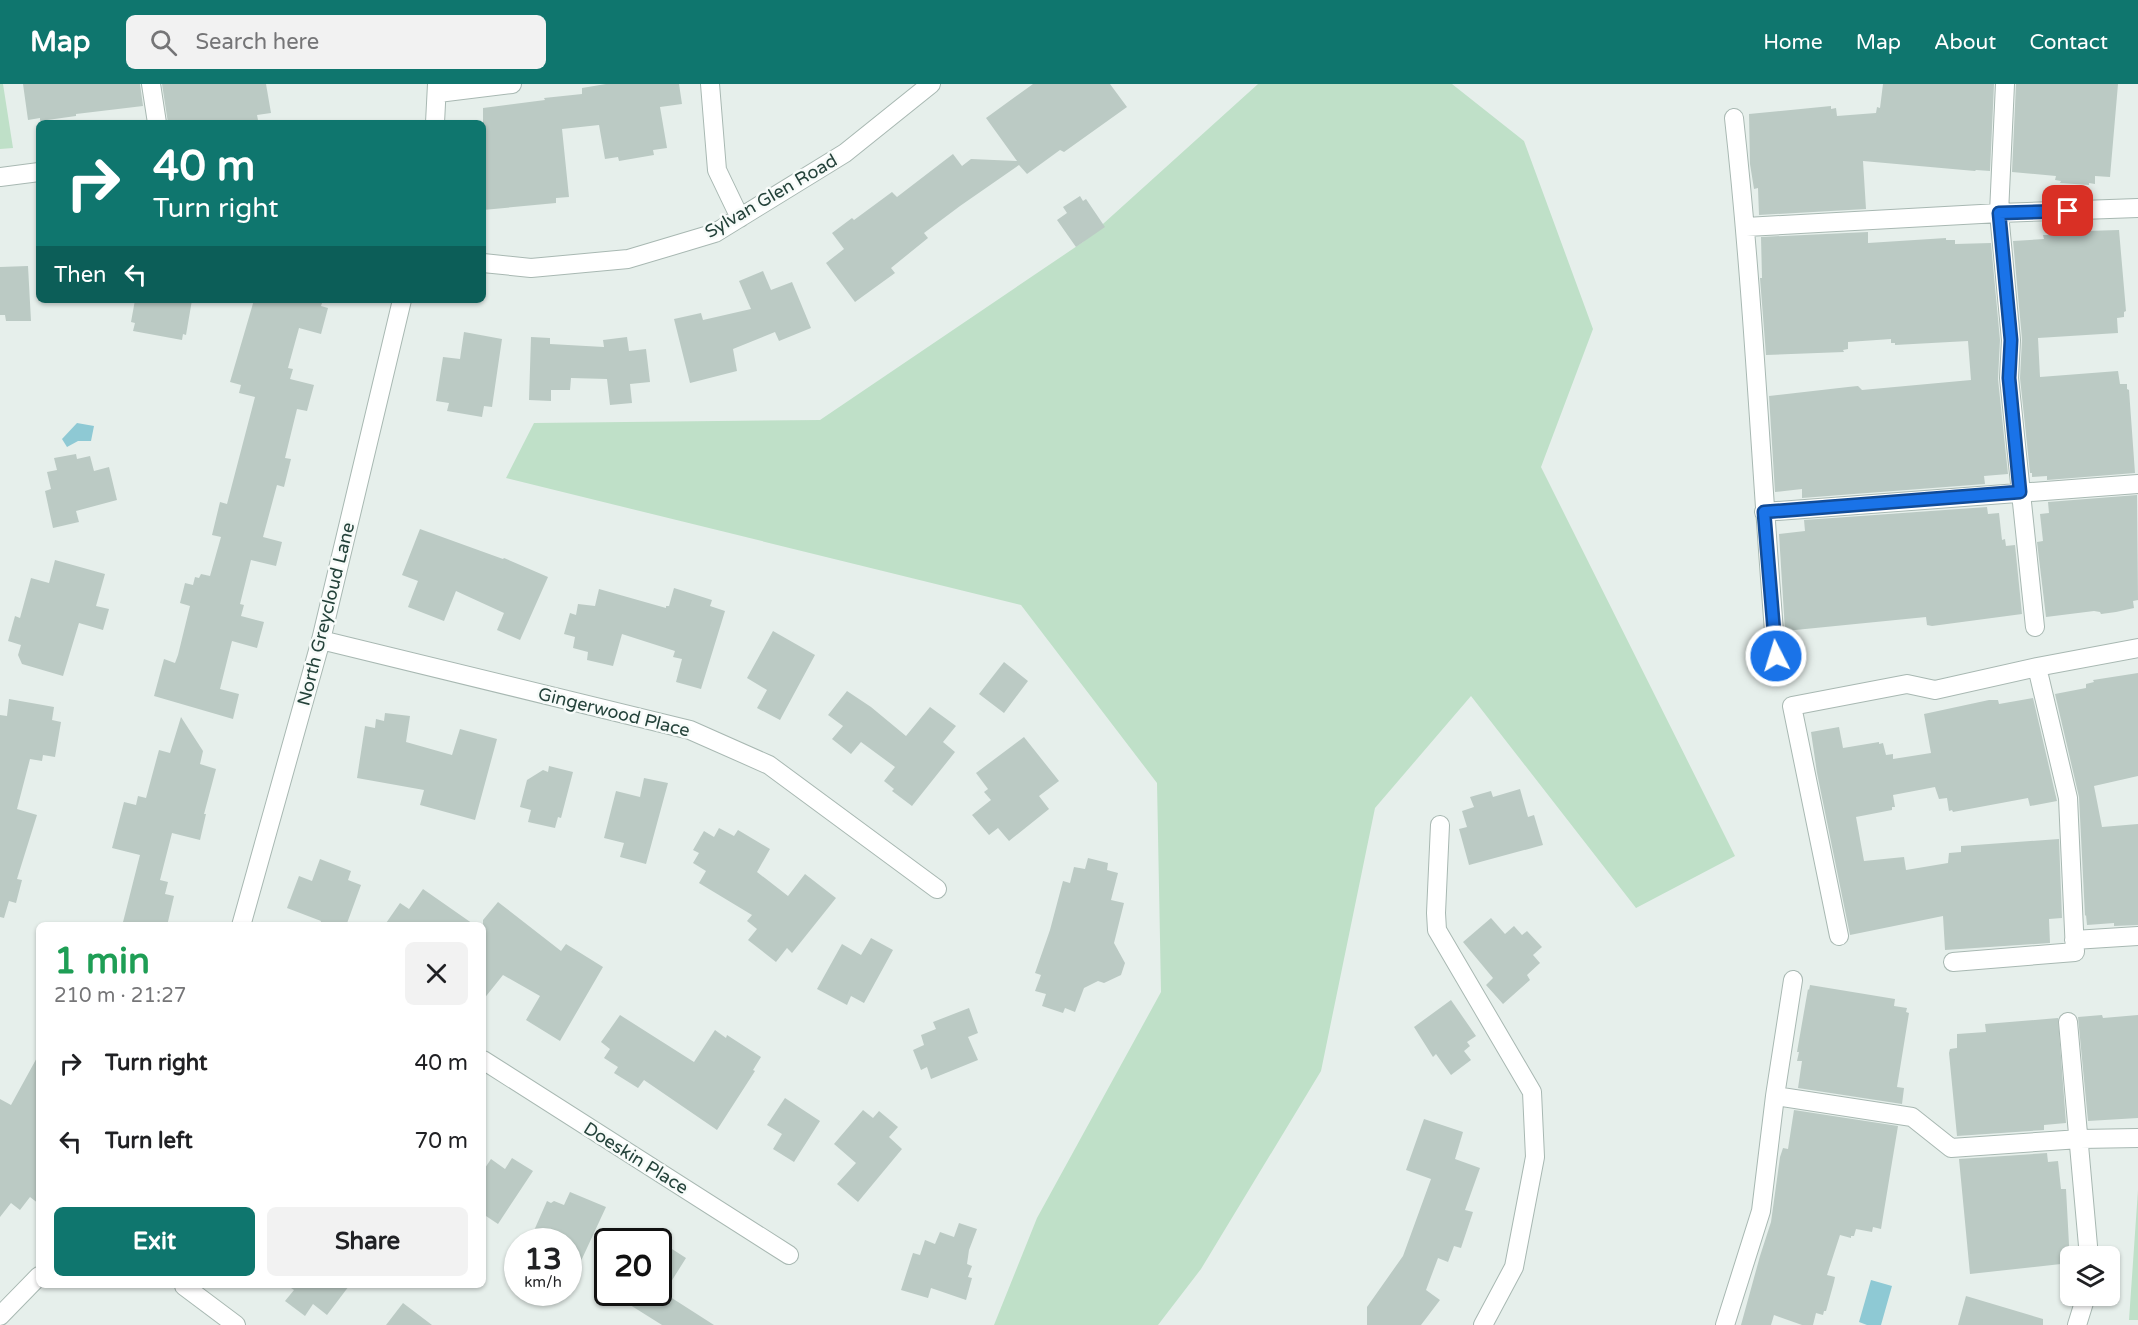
<!DOCTYPE html>
<html lang="en">
<head>
<meta charset="utf-8">
<style>
  :root { --surface:#fff; --page:#f2f2f2; --text:#202124; --muted:#757577; --accent:#0f766e }
  body { margin:0; font-family:"Varela Round",sans-serif; background:var(--page); color:var(--text); height:100vh; display:flex; flex-direction:column; font-size:22px; white-space:nowrap }
  * { box-sizing:border-box; margin:0 }
  p { font-size:20px; color:var(--muted) }
  .icon { flex:none; width:33px; height:33px; fill:none; stroke:currentColor; stroke-width:2; stroke-linecap:round; stroke-linejoin:round }
  .map { position:relative; flex:1; overflow:hidden }
  .sheet { position:absolute; left:36px; top:838px; width:450px; height:366px; display:flex; flex-direction:column; background:var(--surface); border-radius:9px; box-shadow:0 2px 4px #0004 }
  .sheet>* { flex:none }
  .banner { position:absolute; left:36px; top:36px; width:450px; height:183px; border-radius:9px; box-shadow:0 2px 4px #0004; background:#0f766e; color:#fff; overflow:hidden }
  .fabs { position:absolute; left:2060px; top:1162px; display:grid; gap:12px }
  .fabs a { display:grid; place-items:center; width:60px; height:60px; border-radius:9px; background:var(--surface); box-shadow:0 2px 4px #0004; font-size:30px }
  .speed { position:absolute; left:504px; top:1144px; display:flex; gap:12px; font-size:30px; font-weight:700; text-align:center }
  .speed>* { display:grid; place-content:center; width:78px; height:78px; border-radius:50%; background:var(--surface); box-shadow:0 2px 4px #0004; line-height:1 }
  .speed small { font-size:15px; font-weight:400 }
  .speed .limit { border:3px solid #111; border-radius:9px; background:#fff; color:#111 }
  .pin { position:absolute; display:grid; place-items:center; width:51px; height:51px; color:#fff; margin:-26px; border-radius:12px; box-shadow:0 3px 9px #0006 }
  .me { position:absolute; width:66px; margin:-33px; rotate:355deg; stroke-linejoin:round; filter:drop-shadow(0 0 4px #0008) }
  .turn { display:flex; align-items:center; gap:21px; height:126px; padding:0 18px; font-size:27px }
  .turn .icon { width:78px; height:78px; stroke-width:2.5 }
  .turn b { display:block; font-size:42px; line-height:51px }
  .then { display:flex; align-items:center; height:57px; padding:0 18px; background:#0003; gap:12px; font-size:22px }
  .round { display:grid; place-items:center; flex:none; width:63px; height:63px; border-radius:9px; background:var(--page) }
  .headline { display:flex; align-items:center; justify-content:space-between; height:102px; padding:0 18px }
  h1 { font-size:36px; font-weight:800; line-height:45px; color:#1e9e55 }
  .cta { display:flex; gap:12px; margin-top:auto; padding:12px 18px }
  .cta a { flex:1; height:69px; border-radius:9px; background:var(--accent); color:#fff; font-size:24px; font-weight:800; line-height:69px; text-align:center }
  .cta a+a { background:var(--page); color:var(--text) }
  ul { padding:0; list-style:none }
  li { display:flex; align-items:center; gap:18px; height:78px; padding:0 18px }
  li div { flex:1 }
  li b { display:block; font-size:22px }
  li em { font-style:normal }
  header { display:flex; align-items:center; gap:36px; box-sizing:border-box; height:84px; padding:0 30px; background:var(--accent); color:#fff }
  header strong { font-size:28px }
  nav { display:flex; gap:33px; margin-inline-start:auto; font-size:21px }
  .search { width:420px; height:54px; background:var(--page); display:flex; align-items:center; gap:15px; box-sizing:border-box; padding:0 21px; border-radius:9px; color:var(--muted); font-size:22px }
  .map>svg:first-child { display:block }
  .green { fill:#bfe0c8 }
  .water { fill:#8ec9d4 }
  .building { fill:#bbcac4 }
  .lines { fill:none; stroke-linecap:round; stroke-linejoin:round }
  .minor-casing { stroke:#a8b8b2; stroke-width:20 }
  .minor { stroke:#fff; stroke-width:18 }
  .route-casing { stroke:#114b97; stroke-width:15 }
  .route { stroke:#1a73e8; stroke-width:10 }
  .labels { text-anchor:middle; dominant-baseline:central; stroke-width:5; stroke-linejoin:round; paint-order:stroke }
  .street-label { font-size:18px; fill:#24423a; stroke:#f7fbf9 }
</style>
</head>
<body>
<header>
<strong>Map</strong>
<div class="search"><svg class="icon" aria-label="search" viewBox="0 0 24 24"><circle cx="10" cy="10" r="6"/><path d="M15 15l6 6"/></svg>Search here</div>
<nav><a>Home</a><a>Map</a><a>About</a><a>Contact</a></nav>
</header>
<div class="map">
<svg width="2138" height="1241" viewBox="0 0 2138 1241">
  <rect width="100%" height="100%" fill="#e6efeb"/>
  <path class="green" d="M 0,0 L 3,0 L 13,64 L 0,65 Z
    M 1258,0 L 1452,0 L 1524,57 L 1593,245 L 1541,383 L 1735,772 L 1636,824 L 1471,612 L 1375,724 L 1321,987 L 1201,1185 L 1158,1241 L 994,1241 L 1037,1134 L 1161,908 L 1157,699 L 1021,521 L 506,394 L 534,339 L 820,336 L 1083,158 Z
    M 2138,1106 L 2138,1236 L 2129,1236 Z"/>
  <path class="water" d="M 77,339 L 94,342 L 91,357 L 78,357 L 67,363 L 62,355 Z
    M 1871,1196 L 1892,1202 L 1881,1241 L 1867,1241 L 1859,1238 Z"/>
  <path class="building" d="M 23,0 L 140,0 L 143,22 L 76,30 L 76,32 L 40,37 L 40,34 L 28,36 Z
    M 162,0 L 266,0 L 271,29 L 257,31 L 258,36 L 239,39 L 168,39 Z
    M 606,0 L 679,0 L 682,20 L 660,23 L 667,64 L 653,66 L 654,71 L 619,77 L 618,73 L 605,75 L 599,41 L 562,45 L 569,113 L 556,114 L 556,119 L 483,126 L 483,24 L 545,16 L 544,14 L 582,10 L 582,4 Z
    M 1033,0 L 1110,0 L 1127,23 L 1064,68 L 1060,66 L 1027,90 L 1019,81 L 960,122 L 924,149 L 928,154 L 891,184 L 895,189 L 855,218 L 826,179 L 844,165 L 832,149 L 852,134 L 854,136 L 892,108 L 897,113 L 953,70 L 962,82 L 971,75 L 1017,77 L 986,34 Z
    M 1883,0 L 1994,0 L 1990,87 L 1976,86 L 1975,87 L 1863,77 L 1866,125 L 1759,131 L 1758,104 L 1754,105 L 1750,80 L 1749,30 L 1831,22 L 1831,25 L 1836,24 L 1837,32 L 1876,29 L 1877,23 L 1880,24 Z
    M 2016,0 L 2118,0 L 2110,93 L 2095,92 L 2095,100 L 2089,99 L 2089,101 L 2060,99 L 2061,97 L 2055,96 L 2056,92 L 2012,88 Z
    M 1080,112 L 1083,117 L 1086,115 L 1105,143 L 1076,163 L 1057,136 L 1067,129 L 1063,123 Z
    M 2119,146 L 2126,227 L 2124,228 L 2124,233 L 2117,234 L 2118,249 L 2038,254 L 2040,293 L 2118,287 L 2120,300 L 2127,300 L 2127,305 L 2129,306 L 2135,389 L 2047,396 L 2047,392 L 2032,393 L 2032,389 L 2030,389 L 2020,294 L 2022,255 L 2013,157 L 2044,155 L 2043,151 L 2052,151 L 2052,148 Z
    M 1868,148 L 1868,159 L 1946,154 L 1946,156 L 1955,156 L 1955,160 L 1991,159 L 2000,256 L 1998,295 L 2008,390 L 1984,392 L 1985,400 L 1802,414 L 1802,405 L 1775,408 L 1769,312 L 1848,303 L 1858,302 L 1862,306 L 1971,296 L 1968,257 L 1895,261 L 1895,259 L 1891,259 L 1891,255 L 1848,258 L 1848,265 L 1843,266 L 1844,268 L 1766,271 L 1760,194 L 1762,194 L 1761,153 Z
    M 28,182 L 31,237 L 6,237 L 5,231 L 0,231 L 0,183 Z
    M 763,187 L 771,206 L 792,198 L 811,244 L 779,257 L 775,248 L 733,265 L 737,287 L 690,299 L 674,235 L 701,229 L 703,236 L 751,225 L 739,197 Z
    M 135,216 L 192,216 L 186,251 L 183,250 L 182,256 L 133,247 L 135,239 L 131,238 Z
    M 254,216 L 323,216 L 321,222 L 328,224 L 321,250 L 299,244 L 288,284 L 293,285 L 290,295 L 314,301 L 307,327 L 297,325 L 285,374 L 291,375 L 284,403 L 277,401 L 263,453 L 282,458 L 276,482 L 251,476 L 240,520 L 244,521 L 241,532 L 264,538 L 257,564 L 232,557 L 220,605 L 239,610 L 233,635 L 154,612 L 164,575 L 175,579 L 178,571 L 190,522 L 180,519 L 185,499 L 193,501 L 195,493 L 199,494 L 201,490 L 210,492 L 221,453 L 212,451 L 220,418 L 227,420 L 255,313 L 239,309 L 241,301 L 230,298 Z
    M 464,248 L 502,255 L 492,323 L 484,322 L 482,333 L 447,327 L 449,319 L 436,317 L 443,273 L 460,275 Z
    M 531,253 L 550,254 L 550,260 L 604,263 L 603,256 L 627,253 L 629,267 L 646,265 L 650,298 L 630,300 L 632,319 L 610,321 L 607,295 L 571,294 L 570,306 L 551,306 L 551,317 L 529,316 Z
    M 76,370 L 77,375 L 90,372 L 94,387 L 109,383 L 117,416 L 76,427 L 79,438 L 53,444 L 45,407 L 51,405 L 47,388 L 57,386 L 54,374 Z
    M 2137,411 L 2138,516 L 2133,517 L 2134,524 L 2116,528 L 2101,530 L 2100,528 L 2094,527 L 2046,533 L 2037,458 L 2043,457 L 2040,430 L 2049,429 L 2048,418 Z
    M 1987,423 L 1988,430 L 1999,429 L 2002,456 L 2005,455 L 2006,462 L 2015,461 L 2022,530 L 1932,542 L 1927,541 L 1926,533 L 1785,547 L 1779,450 L 1805,447 L 1804,436 Z
    M 420,445 L 503,475 L 504,474 L 548,493 L 520,556 L 497,546 L 504,529 L 456,507 L 444,537 L 408,523 L 418,497 L 402,491 Z
    M 55,476 L 105,490 L 96,522 L 109,525 L 103,546 L 79,539 L 63,592 L 22,580 L 18,571 L 21,561 L 8,557 L 15,532 L 20,534 L 31,494 L 49,499 Z
    M 674,504 L 712,516 L 710,522 L 725,527 L 701,605 L 676,598 L 682,575 L 673,573 L 675,567 L 622,550 L 613,582 L 587,576 L 588,568 L 573,564 L 575,553 L 564,550 L 570,529 L 576,531 L 578,520 L 595,522 L 599,505 L 666,524 L 666,522 L 669,522 Z
    M 773,547 L 815,571 L 780,636 L 757,624 L 767,606 L 747,594 Z
    M 1004,578 L 1028,597 L 1004,629 L 979,610 Z
    M 2138,589 L 2138,692 L 2094,702 L 2102,743 L 2138,740 L 2138,841 L 2114,842 L 2114,839 L 2087,841 L 2086,831 L 2085,832 L 2079,713 L 2055,610 L 2086,604 L 2086,600 L 2094,598 L 2093,596 Z
    M 847,607 L 871,623 L 906,652 L 930,623 L 956,642 L 943,658 L 955,668 L 912,722 L 892,707 L 894,705 L 884,697 L 895,683 L 861,658 L 851,670 L 832,655 L 843,642 L 828,631 Z
    M 2033,614 L 2057,717 L 2030,722 L 2028,714 L 1953,728 L 1952,726 L 1949,727 L 1947,714 L 1939,715 L 1935,703 L 1893,711 L 1895,723 L 1892,723 L 1892,726 L 1856,733 L 1864,777 L 1904,773 L 1906,786 L 1948,779 L 1949,769 L 1961,768 L 1961,762 L 2059,755 L 2062,834 L 2049,835 L 2050,859 L 1945,866 L 1943,832 L 1850,851 L 1817,689 L 1811,648 L 1839,643 L 1843,664 L 1879,658 L 1879,660 L 1883,659 L 1886,671 L 1893,670 L 1893,675 L 1931,669 L 1924,630 L 1989,616 L 1998,616 L 1999,620 Z
    M 9,615 L 54,623 L 52,636 L 61,638 L 55,673 L 43,671 L 42,677 L 30,675 L 17,725 L 37,731 L 17,795 L 22,796 L 16,819 L 9,817 L 4,834 L 0,833 L 0,631 L 7,632 Z
    M 385,629 L 410,632 L 406,658 L 452,671 L 460,645 L 497,655 L 475,736 L 420,721 L 424,706 L 357,694 L 365,642 L 375,644 L 376,635 L 384,637 Z
    M 181,633 L 203,667 L 200,680 L 216,685 L 204,730 L 206,730 L 200,756 L 172,749 L 160,796 L 168,798 L 165,810 L 174,812 L 167,842 L 122,842 L 140,771 L 112,764 L 124,718 L 136,721 L 138,712 L 146,714 L 159,666 L 170,669 Z
    M 1024,653 L 1059,697 L 1039,712 L 1049,725 L 1009,757 L 998,744 L 989,751 L 972,731 L 991,716 L 984,708 L 988,705 L 976,689 Z
    M 549,682 L 573,688 L 561,734 L 558,733 L 555,744 L 528,738 L 531,726 L 520,723 L 527,696 L 543,686 L 548,688 Z
    M 644,694 L 668,699 L 646,780 L 620,773 L 624,759 L 604,754 L 616,707 L 640,713 Z
    M 1520,705 L 1528,733 L 1534,731 L 1543,761 L 1469,781 L 1459,745 L 1467,743 L 1462,727 L 1474,723 L 1470,713 L 1491,707 L 1493,713 Z
    M 719,744 L 734,752 L 738,746 L 770,765 L 757,788 L 788,812 L 805,790 L 836,814 L 792,869 L 787,864 L 776,878 L 748,856 L 757,845 L 747,837 L 752,831 L 699,799 L 706,787 L 693,779 L 699,769 L 693,766 L 704,747 L 714,753 Z
    M 1088,774 L 1108,779 L 1107,786 L 1118,789 L 1111,816 L 1124,819 L 1114,859 L 1125,879 L 1121,891 L 1104,899 L 1098,897 L 1084,904 L 1075,928 L 1065,924 L 1063,929 L 1042,922 L 1046,910 L 1035,907 L 1041,891 L 1035,889 L 1050,846 L 1063,797 L 1070,799 L 1074,783 L 1085,785 Z
    M 320,775 L 351,787 L 348,796 L 361,801 L 346,842 L 319,842 L 321,837 L 287,824 L 299,792 L 312,797 Z
    M 423,805 L 476,842 L 384,842 L 400,819 L 409,825 Z
    M 498,818 L 561,867 L 566,860 L 603,883 L 560,957 L 526,936 L 540,912 L 503,891 L 483,916 L 483,836 Z
    M 1491,834 L 1505,850 L 1514,842 L 1522,851 L 1527,847 L 1542,863 L 1533,871 L 1540,879 L 1527,891 L 1530,896 L 1503,920 L 1486,901 L 1493,894 L 1463,858 Z
    M 871,854 L 893,866 L 864,919 L 851,912 L 847,921 L 817,905 L 842,860 L 861,871 Z
    M 1810,901 L 1895,915 L 1894,922 L 1907,924 L 1906,928 L 1909,929 L 1897,1003 L 1904,1004 L 1902,1020 L 1798,1004 L 1802,977 L 1797,977 L 1799,968 L 1797,968 L 1808,905 L 1809,906 Z
    M 1451,916 L 1476,952 L 1467,958 L 1470,962 L 1464,967 L 1471,976 L 1451,991 L 1436,970 L 1433,973 L 1414,943 Z
    M 969,924 L 978,949 L 968,953 L 978,976 L 931,995 L 927,983 L 921,986 L 913,966 L 924,961 L 921,951 L 936,945 L 933,938 Z
    M 620,931 L 694,978 L 715,946 L 726,954 L 727,951 L 761,973 L 753,986 L 755,987 L 717,1046 L 644,996 L 638,1004 L 614,989 L 618,983 L 604,974 L 610,965 L 601,958 Z
    M 2102,931 L 2103,934 L 2138,931 L 2138,1034 L 2088,1037 L 2078,933 Z
    M 2058,934 L 2066,1039 L 2044,1041 L 2044,1046 L 1957,1052 L 1949,969 L 1950,965 L 1957,964 L 1957,950 L 1986,948 L 1985,940 Z
    M 39,970 L 39,1120 L 30,1113 L 20,1126 L 11,1119 L 0,1133 L 0,1015 L 11,1021 Z
    M 785,1014 L 820,1037 L 794,1078 L 773,1065 L 782,1050 L 767,1041 Z
    M 863,1026 L 873,1034 L 879,1027 L 898,1043 L 889,1053 L 902,1065 L 858,1118 L 837,1100 L 856,1079 L 834,1060 Z
    M 1794,1026 L 1898,1042 L 1881,1145 L 1873,1143 L 1872,1148 L 1856,1145 L 1854,1152 L 1851,1152 L 1851,1154 L 1840,1151 L 1827,1191 L 1835,1193 L 1834,1198 L 1826,1227 L 1824,1227 L 1823,1231 L 1816,1229 L 1813,1241 L 1802,1241 L 1774,1231 L 1771,1241 L 1741,1241 L 1760,1172 L 1771,1138 L 1780,1073 L 1783,1064 L 1788,1065 Z
    M 1424,1035 L 1463,1048 L 1455,1075 L 1480,1084 L 1465,1126 L 1473,1128 L 1461,1164 L 1454,1162 L 1448,1178 L 1438,1174 L 1426,1206 L 1440,1216 L 1421,1241 L 1367,1241 L 1367,1223 L 1403,1172 L 1431,1095 L 1406,1086 Z
    M 2047,1069 L 2048,1078 L 2058,1077 L 2061,1105 L 2066,1105 L 2070,1179 L 1970,1190 L 1959,1075 Z
    M 512,1074 L 533,1087 L 498,1140 L 483,1130 L 483,1087 L 491,1075 L 505,1085 Z
    M 570,1108 L 606,1123 L 568,1205 L 568,1158 L 529,1158 L 547,1117 L 551,1119 L 554,1117 L 564,1121 Z
    M 959,1139 L 977,1145 L 969,1166 L 967,1180 L 972,1182 L 968,1193 L 972,1194 L 966,1216 L 931,1204 L 928,1214 L 901,1206 L 913,1169 L 920,1171 L 925,1156 L 935,1160 L 940,1148 L 954,1153 Z
    M 658,1156 L 686,1174 L 664,1209 L 714,1241 L 662,1241 L 611,1209 L 658,1209 Z
    M 288,1202 L 349,1202 L 327,1231 L 313,1220 L 305,1232 L 285,1217 L 294,1206 Z
    M 1966,1212 L 2043,1235 L 2043,1241 L 1958,1241 Z
    M 403,1219 L 432,1241 L 386,1241 Z"/>
  <g class="lines">
    <g class="minor-casing">
      <path id="minor" d="M 151,0 L 157,39
        M 710,0 L 717,86 L 740,134
        M 2005,0 L 1999,129 L 2011,256 L 2009,294 L 2035,543
        M 438,9 L 512,0
        M 1734,34 C 1754,213 1761,392 1776,572
        M 435,39 L 437,0
        M 0,93 L 39,88
        M 1746,143 L 1999,129 L 2138,124
        M 483,179 L 531,184 L 628,175 L 715,149 L 845,69 L 931,0
        M 1764,428 L 2138,400
        M 321,556 L 690,646 L 769,681 L 937,805
        M 1440,741 L 1436,829 L 1437,846 L 1532,1008 L 1535,1073 L 1514,1183 L 1483,1241
        M 241,842 L 321,556 L 402,216
        M 1839,852 L 1792,622 L 1907,600 L 1935,606 L 2037,583 L 2138,564
        M 2074,856 L 2138,852
        M 1953,878 L 2075,868 L 2068,714 L 2037,583
        M 2068,938 L 2089,1173
        M 483,976 L 789,1171
        M 1775,1012 L 1912,1033 L 1951,1064 L 2080,1055 L 2138,1054
        M 184,1202 L 236,1241
        M 0,1232 L 39,1192
        M 1725,1241 L 1761,1127 L 1775,1012 L 1793,896
        M 2077,1241 L 2086,1212"/>
    </g>
    <use href="#minor" class="minor"/>
  </g>
  <g class="lines">
    <g class="route-casing">
      <path id="route" d="M 1776,572 L 1764,428 L 2020,408 L 2009,294 L 2011,256 L 1999,129 L 2068,127"/>
    </g>
    <use href="#route" class="route"/>
  </g>
  <g class="labels">
    <g class="street-label">
      <text transform="translate(771 112) rotate(-30)">Sylvan Glen Road</text>
      <text transform="translate(326 530) rotate(-76)">North Greycloud Lane</text>
      <text transform="translate(614 628) rotate(14)">Gingerwood Place</text>
      <text transform="translate(636 1074) rotate(32)">Doeskin Place</text>
    </g>
  </g>
</svg>
<div class="fabs">
<a><svg class="icon" aria-label="layers" viewBox="0 0 24 24"><path d="M12 4l9 5-9 5-9-5zM3 14l9 5 9-5"/></svg></a>
</div>
<div class="speed"><div>13<small>km/h</small></div><div class="limit">20</div></div>
<div class="pin" style="left:2068px;top:127px;background:#d93025"><svg class="icon" aria-label="arrive" viewBox="0 0 24 24"><path d="M6 21V4h12l-3 4 3 4H6"/></svg></div>
<svg class="me" style="left:1776px;top:572px" viewBox="-20 -20 40 40"><circle r="17" fill="#1a73e8" stroke="#fff" stroke-width="3"/><path d="M0-11L8 9 0 5-8 9z" fill="#fff"/></svg>
<div class="banner">
<div class="turn"><svg class="icon" aria-label="right" viewBox="0 0 24 24"><path d="M7 20v-9h11M14 6l5 5-5 5"/></svg><div><b>40 m</b>Turn right</div></div>
<div class="then">Then<svg class="icon" aria-label="left" viewBox="0 0 24 24"><path d="M17 20v-9H6M10 6l-5 5 5 5"/></svg></div>
</div>
<section class="sheet">
<div class="headline"><div><h1>1 min</h1><p>210 m · 21:27</p></div><a class="round"><svg class="icon" aria-label="close" viewBox="0 0 24 24"><path d="M6 6l12 12M18 6L6 18"/></svg></a></div>
<ul>
<li><svg class="icon" aria-label="right" viewBox="0 0 24 24"><path d="M7 20v-9h11M14 6l5 5-5 5"/></svg><div><b>Turn right</b></div><em>40 m</em></li>
<li><svg class="icon" aria-label="left" viewBox="0 0 24 24"><path d="M17 20v-9H6M10 6l-5 5 5 5"/></svg><div><b>Turn left</b></div><em>70 m</em></li>
</ul>
<div class="cta"><a>Exit</a><a>Share</a></div>
</section>
</div>
</body>
</html>
